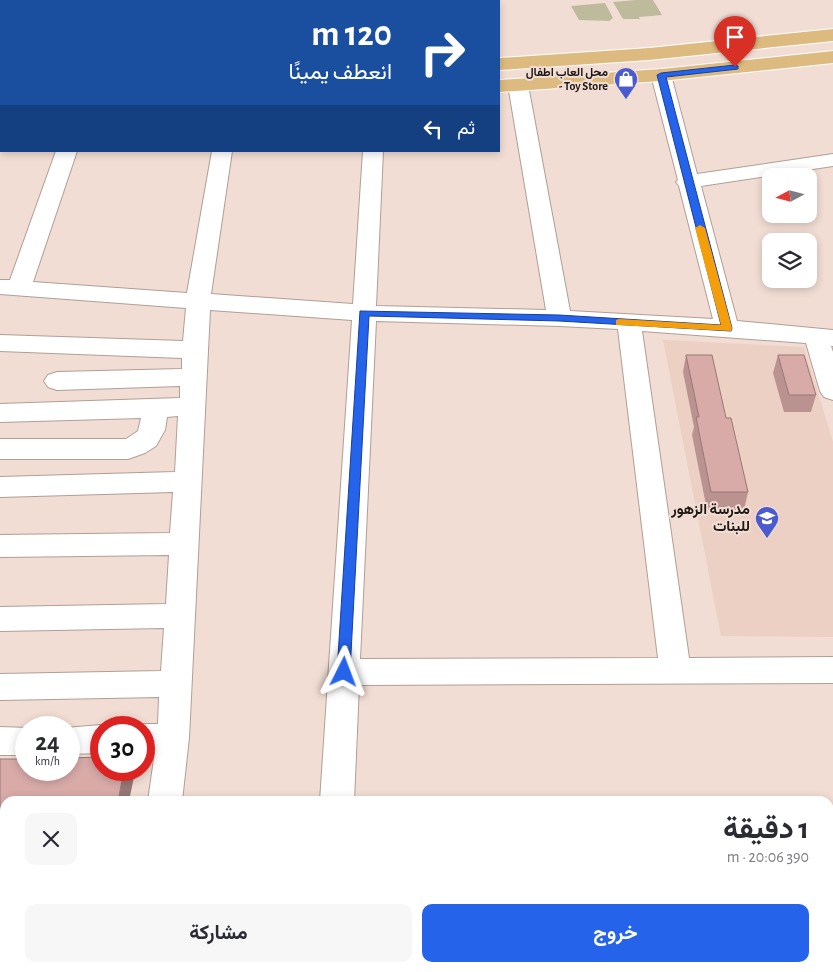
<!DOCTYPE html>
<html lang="ar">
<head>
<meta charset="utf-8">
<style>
  :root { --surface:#fff; --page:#f7f7f7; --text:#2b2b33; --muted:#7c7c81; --accent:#2563eb }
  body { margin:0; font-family:"Alegreya Sans",Vazirmatn,sans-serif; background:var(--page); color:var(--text); direction:rtl; height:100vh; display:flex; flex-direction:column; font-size:19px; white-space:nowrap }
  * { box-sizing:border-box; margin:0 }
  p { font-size:16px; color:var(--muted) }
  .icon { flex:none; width:28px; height:28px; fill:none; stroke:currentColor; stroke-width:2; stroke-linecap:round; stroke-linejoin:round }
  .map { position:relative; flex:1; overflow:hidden; direction:ltr }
  .sheet { position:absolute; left:0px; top:796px; width:834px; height:176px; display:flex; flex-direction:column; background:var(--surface); border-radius:15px 15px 0 0; box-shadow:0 2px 8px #0003; direction:rtl }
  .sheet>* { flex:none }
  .top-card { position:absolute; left:0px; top:0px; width:500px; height:152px; box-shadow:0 2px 8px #0003; direction:rtl; background:#1a4fa0; color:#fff; overflow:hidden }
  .needle { width:32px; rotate:263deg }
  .tools { position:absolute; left:762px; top:168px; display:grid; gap:10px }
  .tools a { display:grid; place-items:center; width:55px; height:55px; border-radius:10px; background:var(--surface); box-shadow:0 2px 8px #0003; font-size:25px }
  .speed { position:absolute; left:15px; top:716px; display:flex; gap:10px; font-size:25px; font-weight:700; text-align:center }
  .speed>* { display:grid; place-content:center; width:65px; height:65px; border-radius:50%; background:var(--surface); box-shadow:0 2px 8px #0003; line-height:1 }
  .speed small { font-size:12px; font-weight:400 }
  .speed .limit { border:8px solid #d22; background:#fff; color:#111 }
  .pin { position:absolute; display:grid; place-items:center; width:42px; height:42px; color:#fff; margin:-51px -21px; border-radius:50% 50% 50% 0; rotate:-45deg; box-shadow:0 0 5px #0007 }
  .pin .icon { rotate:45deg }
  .me { position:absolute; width:55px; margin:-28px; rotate:3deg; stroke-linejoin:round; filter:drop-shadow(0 0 4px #0008) }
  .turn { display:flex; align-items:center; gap:18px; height:105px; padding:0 25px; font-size:22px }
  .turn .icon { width:65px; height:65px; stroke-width:2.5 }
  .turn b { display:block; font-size:35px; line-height:42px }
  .then { display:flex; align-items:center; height:48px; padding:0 25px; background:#0003; gap:10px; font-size:19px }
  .round { display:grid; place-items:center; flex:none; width:52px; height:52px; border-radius:10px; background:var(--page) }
  .headline { display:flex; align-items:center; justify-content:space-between; height:85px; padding:0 25px }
  h1 { font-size:30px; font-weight:700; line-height:38px }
  .action { display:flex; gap:10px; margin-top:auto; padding:10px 25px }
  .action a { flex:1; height:58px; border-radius:10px; background:var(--accent); color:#fff; font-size:20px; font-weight:700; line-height:58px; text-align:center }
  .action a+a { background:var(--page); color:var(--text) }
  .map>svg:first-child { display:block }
  .built { fill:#ebd0c3 }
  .green { fill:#bebb9d }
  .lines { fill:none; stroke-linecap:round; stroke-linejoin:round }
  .minor-casing { stroke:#b19e95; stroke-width:2 }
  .major-casing { stroke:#fff; stroke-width:2 }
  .minor { fill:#fff; fill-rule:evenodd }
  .major { fill:#ddba7f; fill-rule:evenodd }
  .wall { fill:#ba9391 }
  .shaded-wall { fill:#977876 }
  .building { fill:#d8aba9; stroke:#977876 }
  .route { fill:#2563eb; stroke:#184099 }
  .slow { fill:#f59e0b }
  .labels { text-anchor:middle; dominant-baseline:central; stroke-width:4; stroke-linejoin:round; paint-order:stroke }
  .far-poi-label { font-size:12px; font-weight:bold; fill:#1f1815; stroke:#f1ddd3; text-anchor:end }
  .poi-label { font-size:15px; font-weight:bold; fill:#1f1815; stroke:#f1ddd3; text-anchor:end }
</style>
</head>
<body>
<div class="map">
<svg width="833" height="972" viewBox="0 0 833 972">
  <rect width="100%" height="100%" fill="#f1ddd3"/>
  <path class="built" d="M 663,340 L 804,347 L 833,442 L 833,637 L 721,636 Z"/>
  <path class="green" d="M 636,0 L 653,0 L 662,15 L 639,17 L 640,19 L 623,19 L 613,2 Z
    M 605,3 L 613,18 L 609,21 L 579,20 L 571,6 Z"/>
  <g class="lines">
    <g class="minor-casing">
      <path id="minor" d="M 661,69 L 668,71 L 671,75 L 697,174 L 833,154 L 833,166 L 701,186 L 737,321 L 833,330 L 833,346 L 831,346 L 833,352 L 833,400 L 824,397 L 820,391 L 806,343 L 642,331 L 689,658 L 833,657 L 833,683 L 359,685 L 354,801 L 320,801 L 352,320 L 210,310 L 189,738 L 182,801 L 148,801 L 155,752 L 144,752 L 144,728 L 134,728 L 144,724 L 158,724 L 159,697 L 0,700 L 0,674 L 161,671 L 164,628 L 0,631 L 0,607 L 166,604 L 169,555 L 0,557 L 0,535 L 170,533 L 173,492 L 0,497 L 0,477 L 175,472 L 178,416 L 167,417 L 165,430 L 156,446 L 145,453 L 128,459 L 0,459 L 0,439 L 126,439 L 138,431 L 141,418 L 0,422 L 0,404 L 180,398 L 180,386 L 57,390 L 48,387 L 44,381 L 48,375 L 57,372 L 182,369 L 182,358 L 0,351 L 0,335 L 183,341 L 186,308 L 0,294 L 0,280 L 10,280 L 56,151 L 77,151 L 33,282 L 187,293 L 212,151 L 232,151 L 211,294 L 353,304 L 363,151 L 383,151 L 376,306 L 546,310 L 508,85 L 511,81 L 518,79 L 525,81 L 528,85 L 570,311 L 713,319 L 679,186 L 676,182 L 678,180 L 651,75 L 654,71 ZM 376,321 L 559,326 L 618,329 L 658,658 L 360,659 Z
        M 0,119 L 1,119 L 1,131 L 0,131 Z
        M 101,725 L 108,728 L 101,728 L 101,753 L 69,754 L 69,728 L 65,728 Z
        M 0,727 L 28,728 L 26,755 L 0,755 Z
        M 128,968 L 164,968 L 165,972 L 127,972 Z
        M 310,968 L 346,968 L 346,972 L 308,972 Z"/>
    </g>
    <g class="major-casing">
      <path id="major" d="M 833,29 L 833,41 L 649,60 L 499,70 L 499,58 L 649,48 Z
        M 833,51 L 833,63 L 661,81 L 499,92 L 499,80 L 661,69 Z
        M 0,78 L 1,78 L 1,90 L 0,90 Z
        M 0,101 L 1,101 L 1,113 L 0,113 Z"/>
    </g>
    <use href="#minor" class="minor"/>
    <use href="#major" class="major"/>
  </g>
  <path class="wall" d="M 686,355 L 726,418 L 748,492 L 744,510 L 707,510 L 692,435 L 694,427 L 683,372 Z
    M 778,355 L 816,395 L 811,412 L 784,412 L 773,373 Z
    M 0,759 L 101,770 L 131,770 L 134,777 L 5,801 L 5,843 L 0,843 Z"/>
  <path class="shaded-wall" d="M 124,770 L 131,770 L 134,777 L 129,801 L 118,801 Z"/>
  <path class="building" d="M 686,355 L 712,355 L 726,418 L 731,418 L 748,492 L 711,492 L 696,417 L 699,417 Z
    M 778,355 L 804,355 L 816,395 L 789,395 Z
    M 101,757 L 101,770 L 124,770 L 118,801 L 5,801 L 5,823 L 0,823 L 0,759 L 26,759 L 26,770 L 69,770 L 69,758 Z"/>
  <path class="route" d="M 735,65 L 738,66 L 738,69 L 666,77 L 732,328 L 731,331 L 559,321 L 369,316 L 350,672 L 348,675 L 344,677 L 339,675 L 337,672 L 360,311 L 559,315 L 721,325 L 657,75 L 661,73 Z"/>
  <path class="slow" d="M 700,225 L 705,228 L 732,328 L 731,331 L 616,325 L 616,320 L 619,319 L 721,325 L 695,228 Z"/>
  <defs>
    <g id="shop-pin" transform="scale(1.25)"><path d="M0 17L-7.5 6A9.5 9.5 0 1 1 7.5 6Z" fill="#4c5acf" stroke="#f1ddd3"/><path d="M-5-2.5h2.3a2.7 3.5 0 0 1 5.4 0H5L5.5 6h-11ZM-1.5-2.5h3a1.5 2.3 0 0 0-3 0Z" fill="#fff"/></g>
    <g id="school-pin" transform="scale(1.25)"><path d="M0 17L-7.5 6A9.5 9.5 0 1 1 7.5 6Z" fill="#4c5acf" stroke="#f1ddd3"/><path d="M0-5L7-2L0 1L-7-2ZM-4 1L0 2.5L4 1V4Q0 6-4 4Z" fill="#fff"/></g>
  </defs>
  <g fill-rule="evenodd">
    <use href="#shop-pin" x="626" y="79"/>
    <use href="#school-pin" x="767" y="518"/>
  </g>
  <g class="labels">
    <g class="far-poi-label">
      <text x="608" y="72">محل العاب اطفال<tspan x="608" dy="14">- Toy Store</tspan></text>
    </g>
    <g class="poi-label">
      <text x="750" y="509">مدرسة الزهور<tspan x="750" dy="17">للبنات</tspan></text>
    </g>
  </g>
</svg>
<div class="tools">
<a><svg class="needle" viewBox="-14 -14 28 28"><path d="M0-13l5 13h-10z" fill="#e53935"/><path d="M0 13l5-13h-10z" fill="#7c7c81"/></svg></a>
<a><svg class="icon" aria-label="layers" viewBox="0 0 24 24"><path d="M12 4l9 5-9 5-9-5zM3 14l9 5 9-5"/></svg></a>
</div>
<div class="speed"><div>24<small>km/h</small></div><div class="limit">30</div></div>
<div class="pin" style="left:735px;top:67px;background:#d93025"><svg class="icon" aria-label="arrive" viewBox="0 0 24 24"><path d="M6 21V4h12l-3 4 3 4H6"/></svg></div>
<svg class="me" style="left:344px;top:672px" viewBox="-20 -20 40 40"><path d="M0-17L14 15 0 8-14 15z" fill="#2563eb" stroke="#fff" stroke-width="4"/></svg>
<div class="top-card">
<div class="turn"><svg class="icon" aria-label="right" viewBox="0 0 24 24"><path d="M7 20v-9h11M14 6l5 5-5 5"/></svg><div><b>120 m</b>انعطف يمينًا</div></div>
<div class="then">ثم<svg class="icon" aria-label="left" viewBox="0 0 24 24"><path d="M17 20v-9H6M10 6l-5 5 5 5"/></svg></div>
</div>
<section class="sheet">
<div class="headline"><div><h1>1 دقيقة</h1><p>390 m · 20:06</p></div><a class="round"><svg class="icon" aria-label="close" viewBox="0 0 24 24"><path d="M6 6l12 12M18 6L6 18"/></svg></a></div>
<div class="action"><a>خروج</a><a>مشاركة</a></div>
</section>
</div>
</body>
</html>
